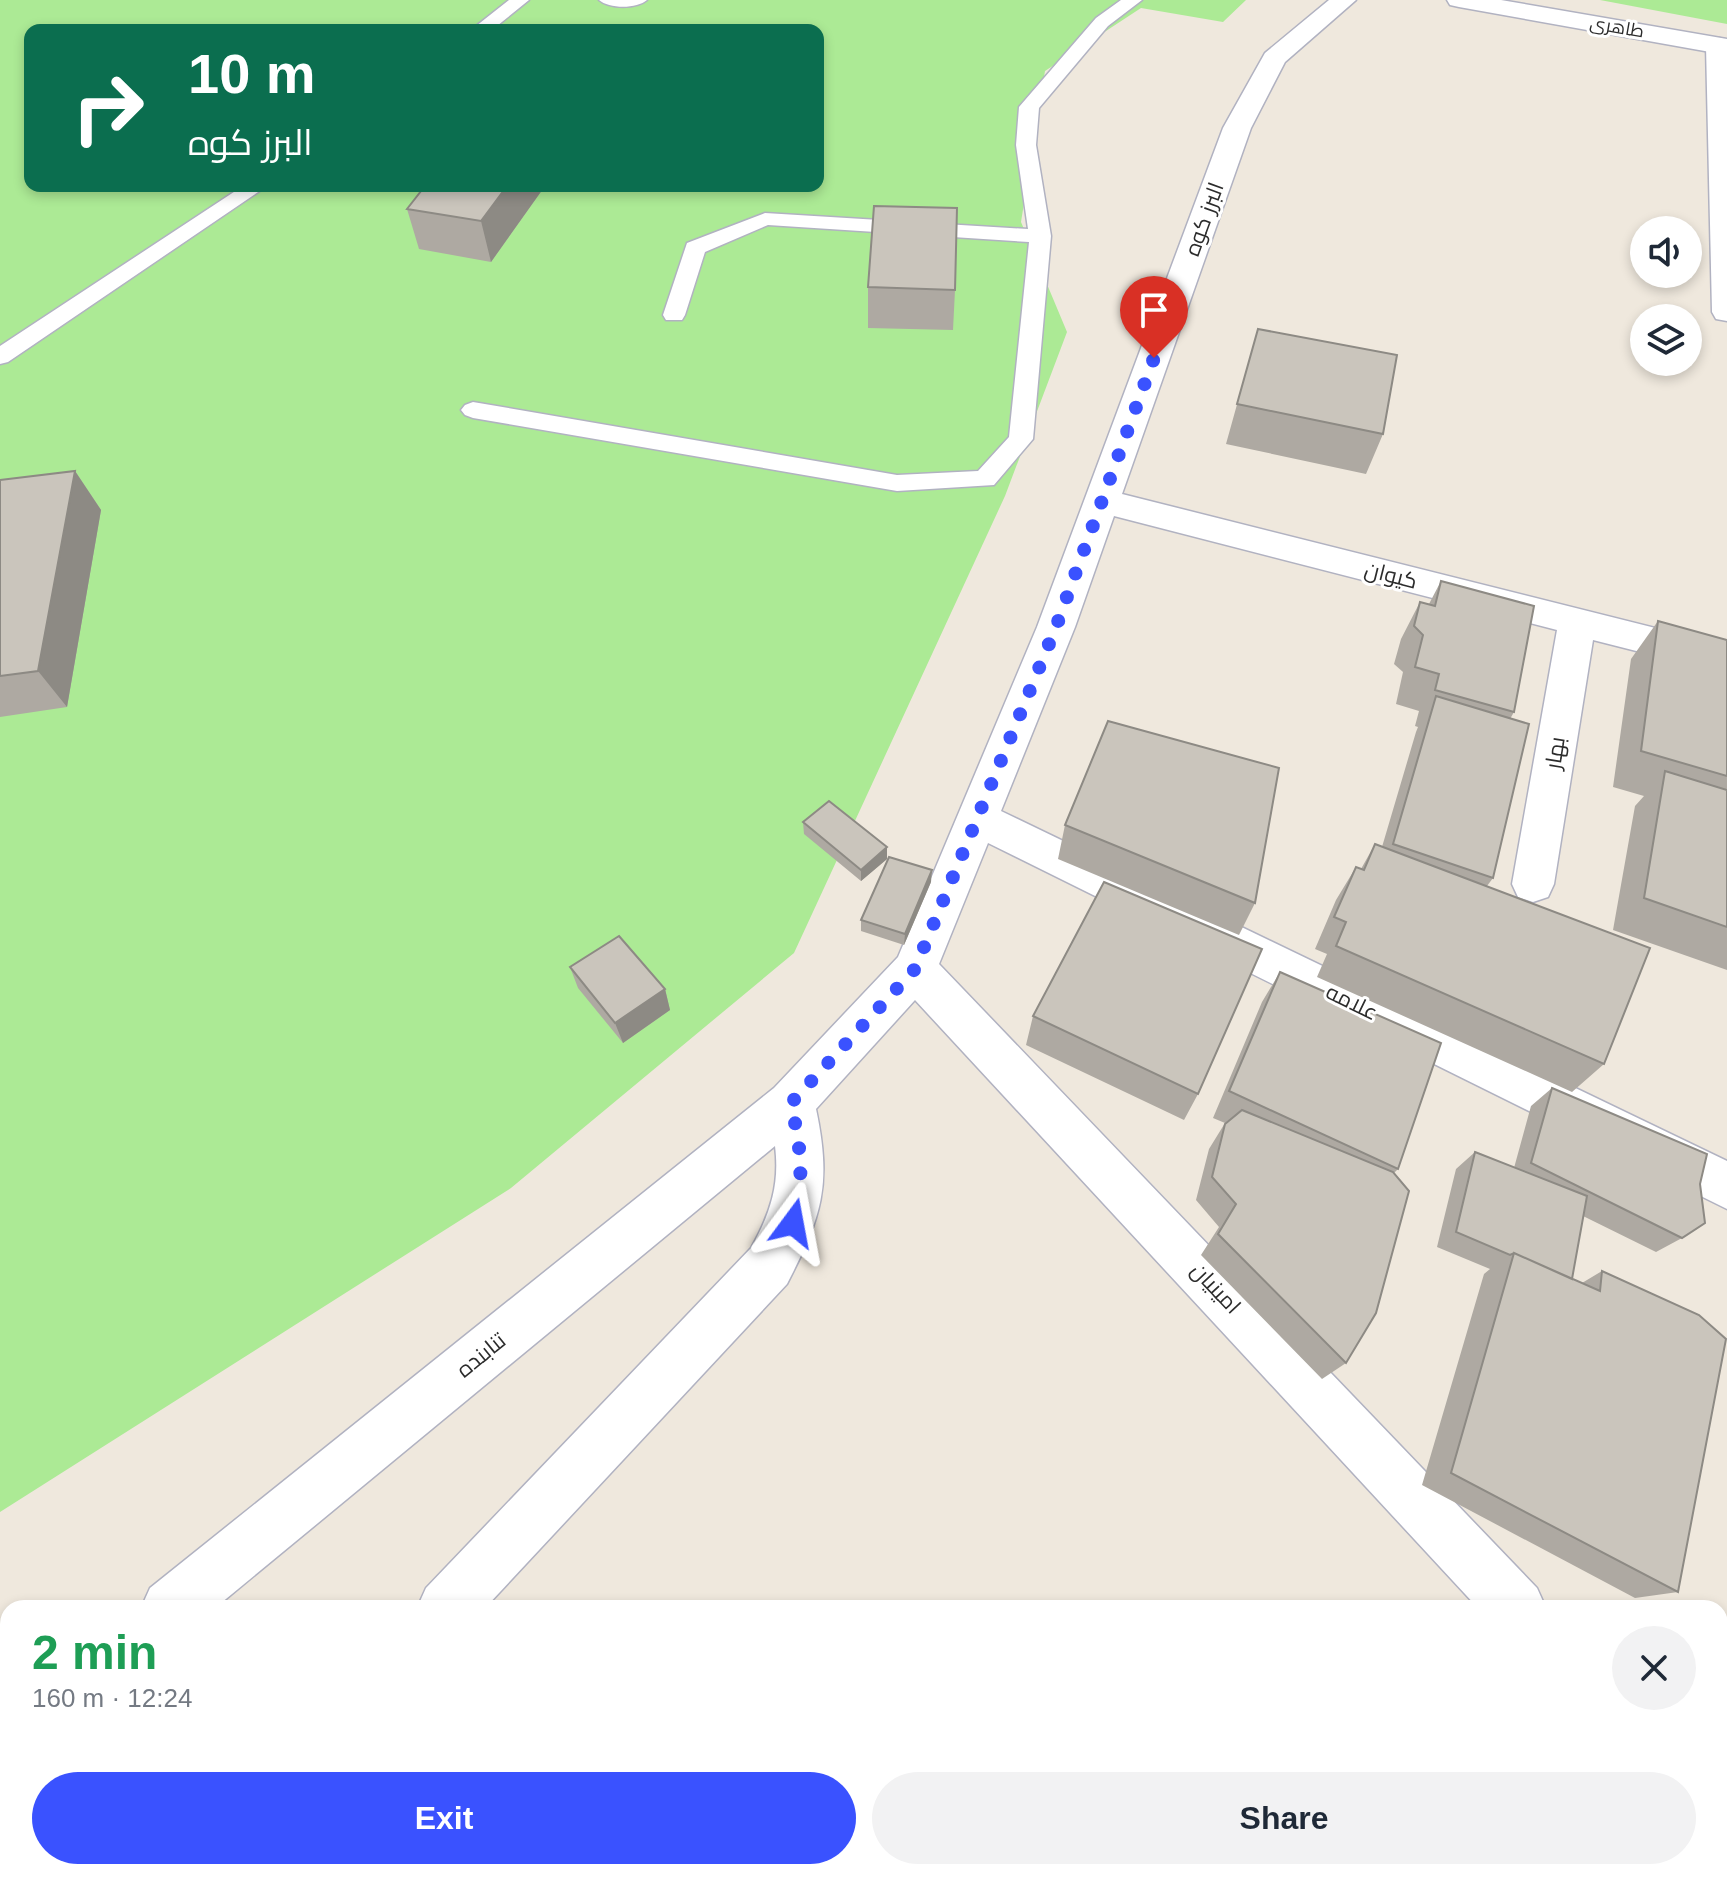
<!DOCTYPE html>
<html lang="en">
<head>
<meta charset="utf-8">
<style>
  :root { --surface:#fff; --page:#f2f2f3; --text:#1f2937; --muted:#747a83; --accent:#3a52ff }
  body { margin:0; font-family:Arial,Cairo,sans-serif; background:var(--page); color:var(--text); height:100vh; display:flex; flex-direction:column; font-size:30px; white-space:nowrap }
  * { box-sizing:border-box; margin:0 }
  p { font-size:26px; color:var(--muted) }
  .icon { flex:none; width:44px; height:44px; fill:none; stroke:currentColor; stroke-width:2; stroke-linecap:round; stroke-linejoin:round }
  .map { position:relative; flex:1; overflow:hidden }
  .side { position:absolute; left:0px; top:1600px; width:1728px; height:280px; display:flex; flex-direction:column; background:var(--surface); border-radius:24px 24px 0 0; box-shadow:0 4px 12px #0003 }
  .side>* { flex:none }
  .banner { position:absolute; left:24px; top:24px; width:800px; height:168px; border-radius:16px; box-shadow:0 4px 12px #0003; background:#0b6e4f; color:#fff; overflow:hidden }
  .controls { position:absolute; left:1630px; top:216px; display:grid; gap:16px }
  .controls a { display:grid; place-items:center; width:72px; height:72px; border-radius:50%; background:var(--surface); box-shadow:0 4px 12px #0003; font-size:40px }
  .pin { position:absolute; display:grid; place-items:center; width:68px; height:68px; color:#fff; margin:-82px -34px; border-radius:50% 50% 50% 0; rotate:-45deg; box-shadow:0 0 8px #0007 }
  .pin .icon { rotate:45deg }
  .me { position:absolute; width:88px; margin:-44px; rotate:13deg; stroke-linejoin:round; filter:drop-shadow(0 0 6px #0008) }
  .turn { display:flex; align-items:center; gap:28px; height:168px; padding:0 32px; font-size:36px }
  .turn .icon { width:104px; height:104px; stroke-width:2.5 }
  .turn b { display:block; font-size:56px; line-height:68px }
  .round { display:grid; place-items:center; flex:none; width:84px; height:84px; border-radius:42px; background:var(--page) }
  .head { display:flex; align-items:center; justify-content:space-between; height:136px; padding:0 32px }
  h1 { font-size:48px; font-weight:600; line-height:60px; color:#1e9e55 }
  .cta { display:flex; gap:16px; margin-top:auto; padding:16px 32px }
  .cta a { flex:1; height:92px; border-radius:48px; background:var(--accent); color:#fff; font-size:32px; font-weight:600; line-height:92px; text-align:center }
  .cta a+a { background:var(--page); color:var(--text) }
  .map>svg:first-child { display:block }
  .green { fill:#acea95; fill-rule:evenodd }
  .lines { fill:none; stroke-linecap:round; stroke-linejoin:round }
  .lane-casing { stroke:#b1b2c1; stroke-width:3 }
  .street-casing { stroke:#b1b2c1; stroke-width:3 }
  .secondary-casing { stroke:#b1b2c1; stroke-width:3 }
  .lane { fill:#fff; fill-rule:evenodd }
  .street { fill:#fff; fill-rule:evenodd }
  .secondary { fill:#fff; fill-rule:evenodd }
  .wall { fill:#aea9a2 }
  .shaded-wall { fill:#8d8a84 }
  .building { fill:#cac5bc; stroke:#8d8a84; stroke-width:2 }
  .route { stroke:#3a52ff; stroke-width:14; stroke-dasharray:0 25.2 }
  .labels { text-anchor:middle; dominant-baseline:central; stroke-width:6; stroke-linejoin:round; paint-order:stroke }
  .far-street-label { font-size:18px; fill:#2c2c2c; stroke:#fff }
  .street-label { font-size:22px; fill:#2c2c2c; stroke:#fff }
</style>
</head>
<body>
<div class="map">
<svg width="1727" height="1880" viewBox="0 0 1727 1880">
  <rect width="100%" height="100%" fill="#efe8dd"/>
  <path class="green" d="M 0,0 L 1246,0 L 1223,22 L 1141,8 L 1045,71 L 1021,222 L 1067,332 L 1005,496 L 794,953 L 511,1188 L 0,1512 ZM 30,30 L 818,30 L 818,186 L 30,186 Z
    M 1600,0 L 1727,0 L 1727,24 Z"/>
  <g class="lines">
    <g class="lane-casing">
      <path id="lane" d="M 509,0 L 529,0 L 492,30 L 471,30 Z
        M 599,0 L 647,0 C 637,9 609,9 599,0 Z
        M 1121,0 L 1142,0 L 1108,26 L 1039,108 L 1036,145 L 1051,236 L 1033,439 L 994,485 L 897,491 L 473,418 L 465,415 L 461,410 L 465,405 L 473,402 L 897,475 L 978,471 L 1009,437 L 1029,242 L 768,225 L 705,252 L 685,315 L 682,320 L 666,320 L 663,315 L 687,243 L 765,213 L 1028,229 L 1016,145 L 1019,107 L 1096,18 Z
        M 243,186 L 267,186 L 8,362 L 0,364 L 0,346 Z"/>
    </g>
    <g class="street-casing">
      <path id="street" d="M 1329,0 L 1356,0 L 1285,62 L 1251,128 L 1122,494 L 1727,646 L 1727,674 L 1593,640 L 1554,884 L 1548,897 L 1533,902 L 1518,897 L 1512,884 L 1557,630 L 1114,516 L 1075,627 L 1001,811 L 1727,1161 L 1727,1209 L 988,843 L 939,964 L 1537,1588 L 1546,1608 L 1478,1608 L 915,1000 L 816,1109 C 832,1185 822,1216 787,1284 L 485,1608 L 417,1608 L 426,1588 L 751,1248 C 770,1214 780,1185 775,1146 L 215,1608 L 141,1608 L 150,1588 L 774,1088 L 898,957 L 1037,627 L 1223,128 L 1265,53 Z
        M 1719,38 L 1727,40 L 1727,321 L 1716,319 L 1712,312 L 1706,46 L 1710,41 Z
        M 8,1710 L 8,1773 L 0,1776 L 0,1713 Z
        M 130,1872 L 198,1872 L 194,1880 L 126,1880 Z
        M 1010,1872 L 1075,1872 L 1079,1880 L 1014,1880 Z"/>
    </g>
    <g class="secondary-casing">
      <path id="secondary" d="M 1447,0 L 1501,0 L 1727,39 L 1727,55 L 1459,7 L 1450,5 Z"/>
    </g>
    <use href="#lane" class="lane"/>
    <use href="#street" class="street"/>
    <use href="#secondary" class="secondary"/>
  </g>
  <path class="wall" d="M 545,186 L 491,262 L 419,249 L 407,209 Z
    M 868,287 L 955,290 L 953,330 L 868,328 Z
    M 1258,329 L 1383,434 L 1366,474 L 1226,444 Z
    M 75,471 L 101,510 L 67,707 L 0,717 L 0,480 Z
    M 1441,581 L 1514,712 L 1510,719 L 1493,878 L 1487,886 L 1604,1064 L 1572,1092 L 1317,977 L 1327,954 L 1315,949 L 1336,900 L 1356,867 L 1361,869 L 1375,844 L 1382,847 L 1416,732 L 1418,727 L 1415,726 L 1419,711 L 1396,704 L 1403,672 L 1394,664 L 1401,639 L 1420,602 L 1429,604 Z
    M 1658,621 L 1727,640 L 1727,970 L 1613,930 L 1635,806 L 1644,796 L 1613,787 L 1631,659 Z
    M 803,822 L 887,859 L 861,881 L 804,834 Z
    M 1065,825 L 1255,903 L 1239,935 L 1058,859 Z
    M 931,882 L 904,945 L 861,931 L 861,920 Z
    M 570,967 L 665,989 L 670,1010 L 623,1043 L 578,988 Z
    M 1280,972 L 1398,1169 L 1394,1173 L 1346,1363 L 1322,1379 L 1201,1255 L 1219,1227 L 1196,1200 L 1209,1149 L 1225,1123 L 1213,1118 L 1262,1002 Z
    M 1033,1016 L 1198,1094 L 1184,1120 L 1026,1045 Z
    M 1552,1088 L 1682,1238 L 1656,1252 L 1583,1216 L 1572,1279 L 1582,1283 L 1602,1271 L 1678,1592 L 1635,1598 L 1422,1485 L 1484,1274 L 1490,1269 L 1437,1247 L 1456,1169 L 1475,1152 L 1514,1168 L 1531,1106 Z
    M 1727,1719 L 1727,1880 L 1717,1880 L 1707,1872 L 1720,1872 L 1720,1735 Z"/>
  <path class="shaded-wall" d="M 507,186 L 545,186 L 491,262 L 481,221 Z
    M 75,471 L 101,510 L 67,707 L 38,671 Z
    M 887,847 L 887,859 L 861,881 L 861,870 Z
    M 932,870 L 931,882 L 904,945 L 905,934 Z
    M 665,989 L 670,1010 L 623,1043 L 615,1023 Z"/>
  <path class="building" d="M 425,186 L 507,186 L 481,221 L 407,209 Z
    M 874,206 L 957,208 L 955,290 L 868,287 Z
    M 1258,329 L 1397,355 L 1383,434 L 1237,404 Z
    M 75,471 L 38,671 L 0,676 L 0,480 Z
    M 1441,581 L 1534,606 L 1514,712 L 1435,690 L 1439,674 L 1415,667 L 1423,635 L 1414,626 L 1420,602 L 1435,606 Z
    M 1658,621 L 1727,640 L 1727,776 L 1641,751 Z
    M 1436,696 L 1529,724 L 1493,878 L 1393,844 Z
    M 1108,721 L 1279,768 L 1255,903 L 1065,825 Z
    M 1665,771 L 1727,790 L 1727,927 L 1644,898 Z
    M 829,801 L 887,847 L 861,870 L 803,822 Z
    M 1375,844 L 1650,948 L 1604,1064 L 1336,946 L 1346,922 L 1334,917 L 1356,867 L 1364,870 Z
    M 889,857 L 932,870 L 905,934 L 861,920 Z
    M 1104,882 L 1262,949 L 1198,1094 L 1033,1016 Z
    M 619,936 L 665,989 L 615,1023 L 570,967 Z
    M 1280,972 L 1441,1043 L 1398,1169 L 1229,1091 Z
    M 1552,1088 L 1707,1154 L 1700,1184 L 1705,1223 L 1682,1238 L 1531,1163 Z
    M 1242,1110 L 1393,1172 L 1409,1191 L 1376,1313 L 1346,1363 L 1218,1234 L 1236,1204 L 1212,1177 L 1225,1124 Z
    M 1475,1152 L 1587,1196 L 1572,1279 L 1514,1253 L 1510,1255 L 1456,1232 Z
    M 1514,1253 L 1600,1291 L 1602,1271 L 1699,1315 L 1726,1339 L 1678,1592 L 1451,1473 Z
    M 1727,1842 L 1727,1857 L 1722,1853 Z"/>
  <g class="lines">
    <path class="route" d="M 793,1223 C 805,1175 801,1151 791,1103 L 915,969 L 1056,627 L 1154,358"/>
  </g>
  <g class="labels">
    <g class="far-street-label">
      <text transform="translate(1617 27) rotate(10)">طاهری</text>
    </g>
    <g class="street-label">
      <text transform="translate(1204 219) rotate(-70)">البرز کوه</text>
      <text transform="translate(1391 575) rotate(14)">کیوان</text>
      <text transform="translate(1555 753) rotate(-81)">بهار</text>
      <text transform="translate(1352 1002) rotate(26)">علامه</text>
      <text transform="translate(1216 1288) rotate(47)">امینیان</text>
      <text transform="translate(481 1355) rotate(-39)">تنابنده</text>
    </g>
  </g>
</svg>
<div class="controls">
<a><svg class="icon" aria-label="sound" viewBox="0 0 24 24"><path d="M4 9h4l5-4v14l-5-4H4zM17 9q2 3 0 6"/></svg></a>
<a><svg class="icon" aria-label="layers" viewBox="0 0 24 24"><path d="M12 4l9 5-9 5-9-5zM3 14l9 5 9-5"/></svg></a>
</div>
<div class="pin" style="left:1154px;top:358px;background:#d93025"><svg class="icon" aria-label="arrive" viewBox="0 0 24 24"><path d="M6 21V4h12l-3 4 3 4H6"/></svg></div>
<svg class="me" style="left:793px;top:1223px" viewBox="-20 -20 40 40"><path d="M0-17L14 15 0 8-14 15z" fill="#3a52ff" stroke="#fff" stroke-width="4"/></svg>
<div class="banner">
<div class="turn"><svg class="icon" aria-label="right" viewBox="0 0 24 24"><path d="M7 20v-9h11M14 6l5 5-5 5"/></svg><div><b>10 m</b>البرز کوه</div></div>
</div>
<section class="side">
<div class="head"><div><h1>2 min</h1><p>160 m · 12:24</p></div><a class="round"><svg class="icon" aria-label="close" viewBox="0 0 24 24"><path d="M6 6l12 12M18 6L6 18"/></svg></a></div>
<div class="cta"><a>Exit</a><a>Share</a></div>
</section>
</div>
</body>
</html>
